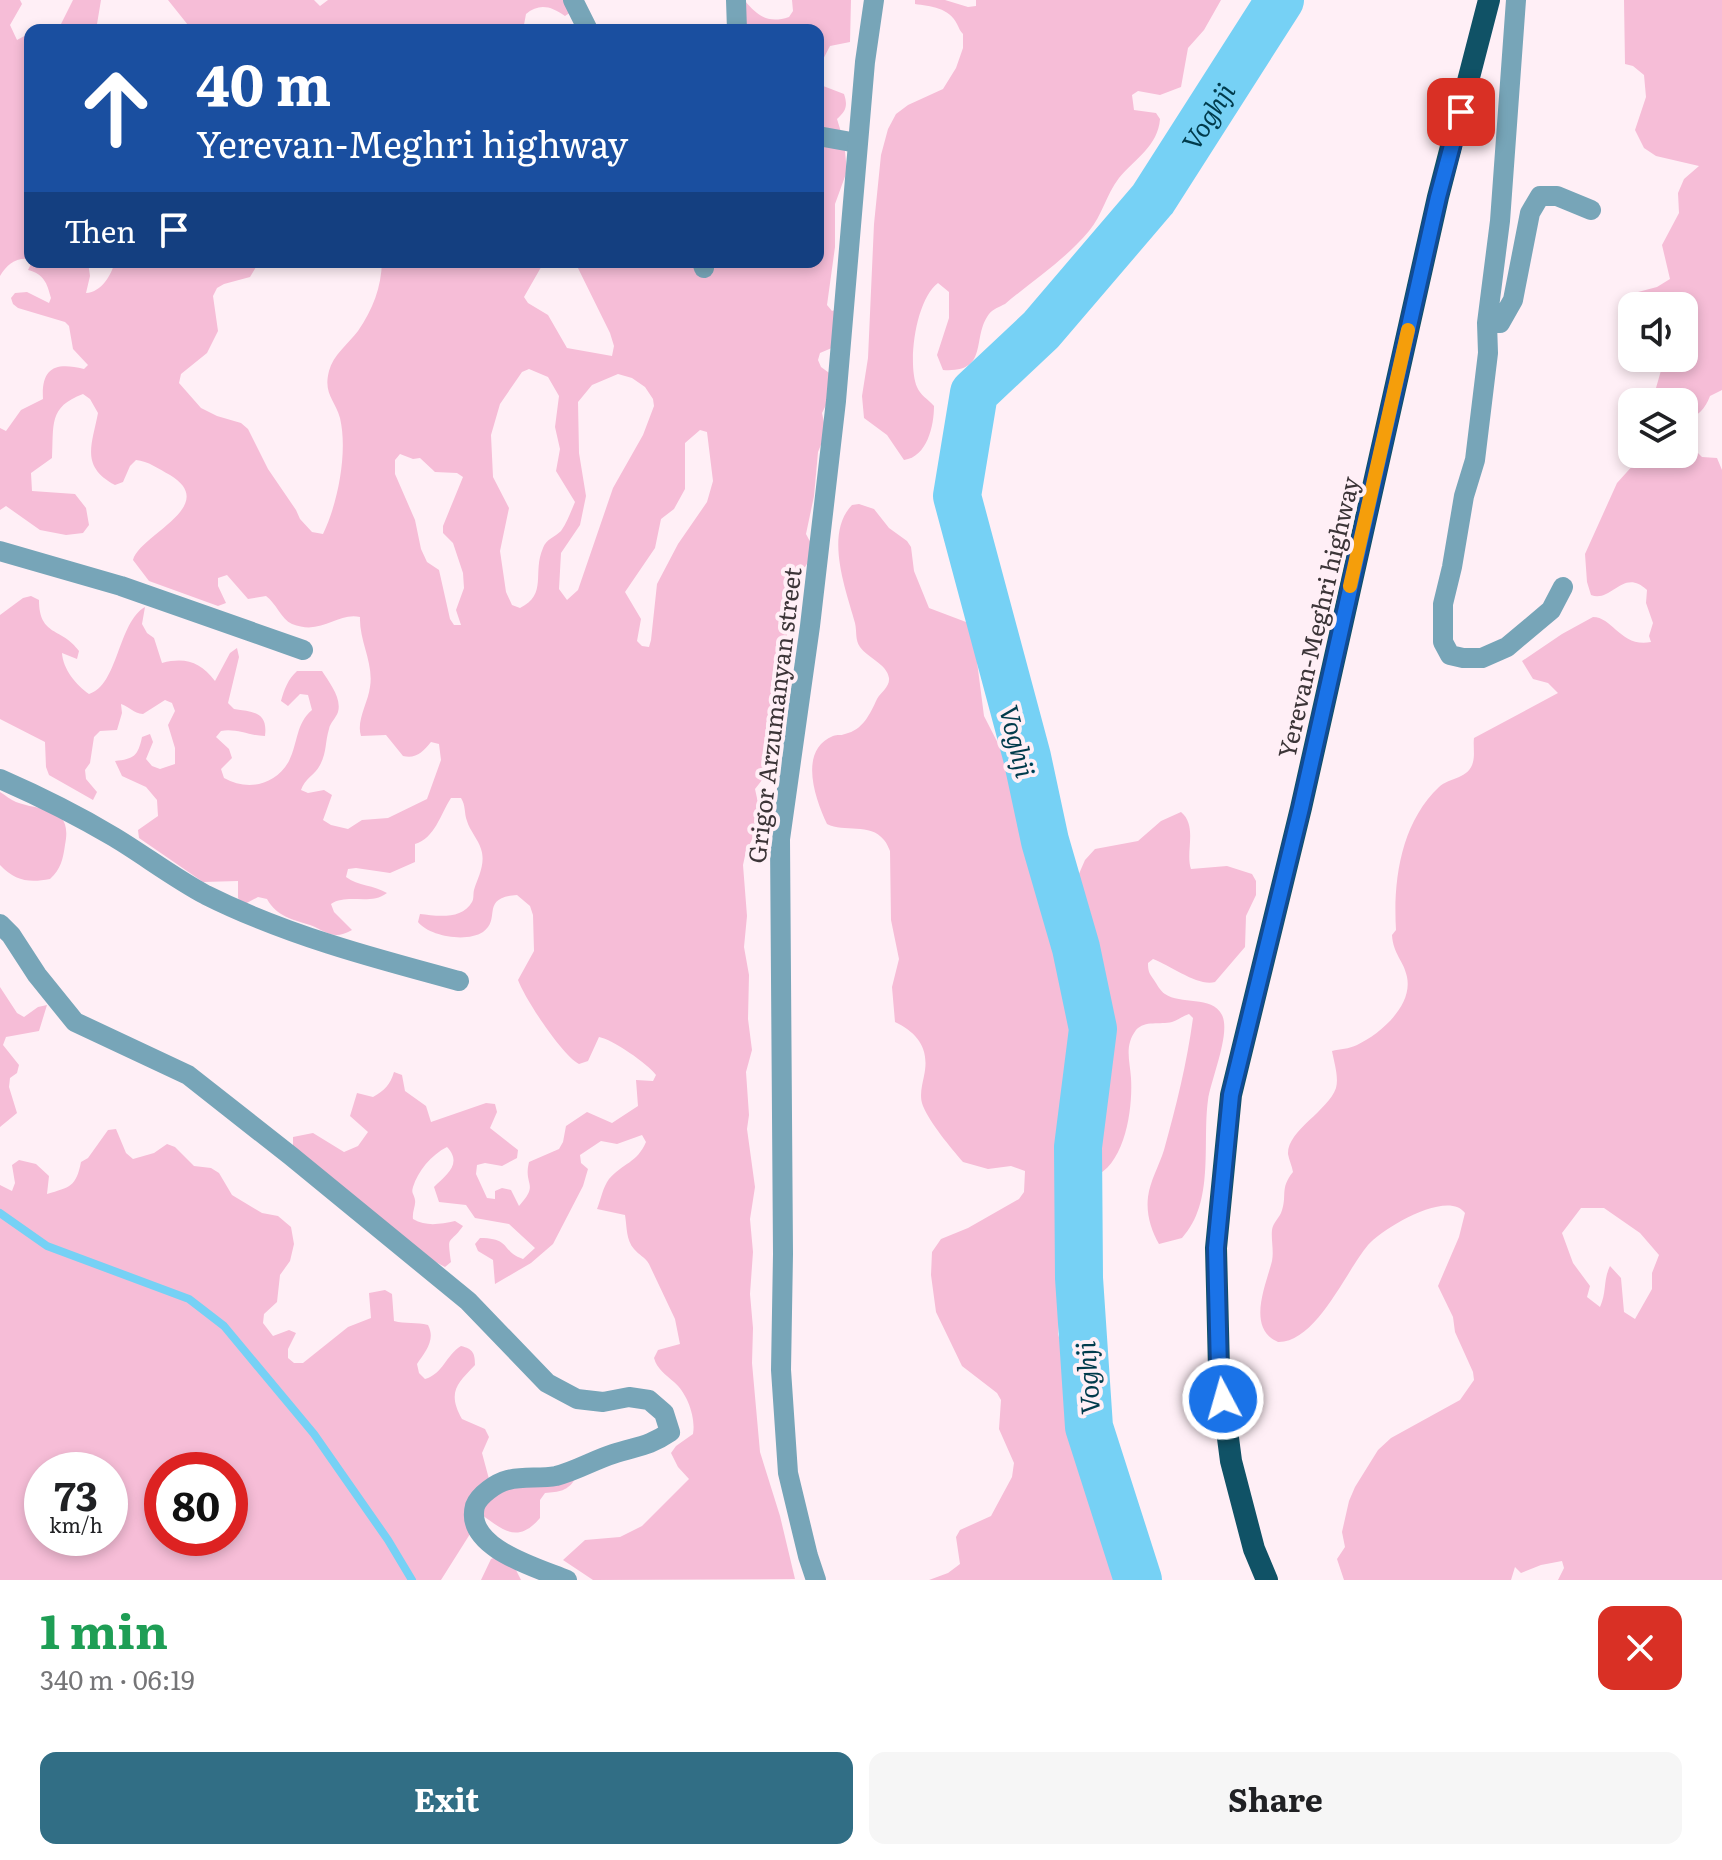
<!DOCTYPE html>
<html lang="en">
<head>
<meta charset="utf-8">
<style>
  :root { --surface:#fff; --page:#f6f6f6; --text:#202124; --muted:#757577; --accent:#316e85 }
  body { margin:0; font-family:Literata,serif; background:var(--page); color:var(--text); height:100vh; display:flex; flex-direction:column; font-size:30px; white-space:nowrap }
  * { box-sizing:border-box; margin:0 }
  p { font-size:26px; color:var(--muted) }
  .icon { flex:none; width:44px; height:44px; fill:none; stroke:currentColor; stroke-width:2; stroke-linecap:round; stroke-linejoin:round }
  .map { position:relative; height:1580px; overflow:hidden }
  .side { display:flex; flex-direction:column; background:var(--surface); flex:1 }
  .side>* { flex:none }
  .hud { position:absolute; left:24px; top:24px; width:800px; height:244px; border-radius:16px; box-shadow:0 4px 12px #0003; background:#1a4fa0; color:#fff; overflow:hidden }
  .fabs { position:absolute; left:1618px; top:292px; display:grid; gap:16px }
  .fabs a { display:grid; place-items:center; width:80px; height:80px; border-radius:16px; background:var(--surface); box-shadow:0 4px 12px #0003; font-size:40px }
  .speed { position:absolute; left:24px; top:1452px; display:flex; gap:16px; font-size:40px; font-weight:700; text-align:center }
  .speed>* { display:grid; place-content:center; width:104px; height:104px; border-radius:50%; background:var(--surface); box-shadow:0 4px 12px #0003; line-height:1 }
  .speed small { font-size:20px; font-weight:400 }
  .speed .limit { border:12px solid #d22; background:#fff; color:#111 }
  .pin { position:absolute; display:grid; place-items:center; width:68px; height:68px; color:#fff; margin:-34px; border-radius:16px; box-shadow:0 4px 12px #0006 }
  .me { position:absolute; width:88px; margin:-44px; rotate:354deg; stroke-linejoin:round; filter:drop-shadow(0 0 6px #0008) }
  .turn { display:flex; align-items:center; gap:28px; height:168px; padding:0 40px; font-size:36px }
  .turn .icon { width:104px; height:104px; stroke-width:2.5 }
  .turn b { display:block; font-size:56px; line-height:68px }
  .then { display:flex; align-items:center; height:76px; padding:0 40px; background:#0003; gap:16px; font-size:30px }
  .round { display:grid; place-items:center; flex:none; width:84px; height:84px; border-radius:16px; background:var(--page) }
  .overview { display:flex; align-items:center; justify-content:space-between; height:136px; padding:0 40px }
  h1 { font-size:48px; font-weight:700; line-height:60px; color:#1e9e55 }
  .cta { display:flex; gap:16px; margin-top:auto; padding:16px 40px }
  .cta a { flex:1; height:92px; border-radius:16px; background:var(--accent); color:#fff; font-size:32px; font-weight:700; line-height:92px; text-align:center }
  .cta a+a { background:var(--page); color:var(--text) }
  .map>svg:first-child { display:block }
  .green { fill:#f6bdd7; fill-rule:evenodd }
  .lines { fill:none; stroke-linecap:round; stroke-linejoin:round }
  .stream { stroke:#76d1f5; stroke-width:8 }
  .river { stroke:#76d1f5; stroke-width:48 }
  .minor { stroke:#77a5b8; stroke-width:20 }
  .tertiary { stroke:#77a5b8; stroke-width:20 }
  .trunk { stroke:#105266; stroke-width:22 }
  .route-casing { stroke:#114b97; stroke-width:20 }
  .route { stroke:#1a73e8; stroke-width:14 }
  .slow { stroke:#f59e0b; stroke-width:14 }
  .labels { text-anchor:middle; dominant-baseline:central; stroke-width:8; stroke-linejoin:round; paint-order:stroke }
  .street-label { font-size:24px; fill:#3c3538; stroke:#ffeff6 }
  .water-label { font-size:26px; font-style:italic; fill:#003b4c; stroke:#ffeff6 }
</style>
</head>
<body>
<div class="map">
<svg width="1722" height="1580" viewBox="0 0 1722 1580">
  <rect width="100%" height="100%" fill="#ffeff6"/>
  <path class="green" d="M 0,0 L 20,0 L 22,4 L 10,25 L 17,40 L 30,33 L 30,259 C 16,257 7,264 0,276 Z
    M 73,0 L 101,0 L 96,30 L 36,30 L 42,27 L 59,28 Z
    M 168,0 L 314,0 L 320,6 L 328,0 L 571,0 L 571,12 L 565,16 C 551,6 539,3 526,14 L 523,30 L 341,30 L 336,24 L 330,24 L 328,30 L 192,30 Z
    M 792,0 L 851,0 L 850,42 L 830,46 L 818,69 L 818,30 L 747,30 L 740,28 L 745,1 C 758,16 768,24 789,17 L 793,11 Z
    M 915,0 L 945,0 L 968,7 L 976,6 L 976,0 L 1221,0 L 1204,30 L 1188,48 L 1181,87 L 1160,95 L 1138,91 L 1132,95 L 1134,110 L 1156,113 L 1160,119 C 1158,146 1135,159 1119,178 C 1106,195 1102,216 1089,231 C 1066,259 1032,281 1005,304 C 999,307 993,309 989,314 C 971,338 990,373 943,370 L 937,355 L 949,318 L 949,292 L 938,283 C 916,299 907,363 917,387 C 920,395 928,399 934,406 C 934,426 927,457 904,460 L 887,435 L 864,418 L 862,396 L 868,358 L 874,224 L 881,155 L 888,129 L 896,114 L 908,105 L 943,89 L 956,68 L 963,48 L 963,34 C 960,31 959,28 957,24 C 950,8 930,6 915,4 Z
    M 1624,0 L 1722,0 L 1722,390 L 1710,396 C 1705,409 1698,417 1684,420 L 1684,402 L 1652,402 L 1662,367 L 1656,358 L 1684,358 L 1684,306 L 1633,306 L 1638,292 L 1657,287 L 1670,279 L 1662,245 L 1679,213 L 1678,193 L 1684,179 L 1699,166 L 1656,156 L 1644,148 L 1635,130 L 1646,97 L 1644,75 L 1633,66 L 1625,64 Z
    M 818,84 L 844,94 C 848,106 846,111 837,119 L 844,142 L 847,171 L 835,204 L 835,247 L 827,305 L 832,311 L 838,309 L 834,347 L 820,353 L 818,360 L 821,367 L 832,375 L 828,401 L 822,413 L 826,432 L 818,452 L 814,496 L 806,534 L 815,551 L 805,567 L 792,573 L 788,587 L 786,683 L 774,717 L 766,775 L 755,789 L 762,821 L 746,851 L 743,865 L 747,916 L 744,947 L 749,975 L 748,1019 L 752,1050 L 746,1072 L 749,1115 L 747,1129 L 755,1187 L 750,1219 L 753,1252 L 750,1294 L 753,1328 L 752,1363 L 760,1452 L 780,1516 L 795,1579 L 593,1580 L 563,1560 L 585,1540 L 620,1537 L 642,1526 L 689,1479 L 678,1467 L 671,1453 L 676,1446 L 693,1434 C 696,1417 687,1393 674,1382 C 666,1375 657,1369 654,1358 L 658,1350 L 680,1344 L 675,1319 L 649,1264 C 645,1257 639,1255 634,1249 C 626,1240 627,1227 625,1215 L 597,1209 C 601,1199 603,1187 609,1179 C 623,1163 637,1163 646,1142 L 642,1135 L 617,1144 L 601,1141 L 580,1155 L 581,1163 L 588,1169 L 583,1186 L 553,1244 L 531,1263 L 495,1284 L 493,1260 L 478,1251 L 475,1244 L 480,1238 C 512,1238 501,1252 523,1259 L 535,1248 L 509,1224 L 475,1218 L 466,1205 L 439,1202 L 434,1187 C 446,1175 463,1164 447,1147 C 431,1155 418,1171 413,1187 C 411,1194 414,1193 415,1200 C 416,1206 412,1211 413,1219 C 427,1227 440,1224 455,1221 L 463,1226 C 449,1246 447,1233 451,1262 L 445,1267 L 430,1259 L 293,1146 L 293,1137 L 313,1133 L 344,1152 L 358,1146 L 368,1132 L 350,1116 L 357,1093 L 373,1097 C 385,1090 390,1085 394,1072 L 402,1075 L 405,1091 L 426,1106 L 431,1122 L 486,1103 L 495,1104 L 497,1112 L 490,1128 L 518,1150 L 517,1158 L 502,1166 L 485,1163 L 477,1165 L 476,1174 L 487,1198 L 495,1199 L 495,1191 L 502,1188 L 511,1190 L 519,1206 C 540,1183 523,1186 529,1162 L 559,1149 L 563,1142 L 566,1126 L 587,1112 L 612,1123 L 638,1106 L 636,1080 L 653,1081 L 656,1075 C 648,1064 612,1039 599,1037 L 588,1061 L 579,1064 C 562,1055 525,999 518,980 L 534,951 L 533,915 L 530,906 L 517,895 C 479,898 502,919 483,932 C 466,943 429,936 418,922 L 420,914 C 437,916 462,920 472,902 C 474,899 473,894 474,890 C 478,877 486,864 481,849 C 478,839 470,831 467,821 C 464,813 466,806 461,798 L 451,798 C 440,815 435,838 415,844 L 415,862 L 390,873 L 356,868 L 348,869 L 346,877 C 358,886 374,885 387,893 C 370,906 348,893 331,904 L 334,912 L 352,930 C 333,941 326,931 310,925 C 292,919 277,917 267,899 L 258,897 L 243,905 L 238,898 L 238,881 L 203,882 L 139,838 L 138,830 L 158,816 L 157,800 L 146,787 L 122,776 L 115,761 C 134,759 138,756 142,737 L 150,734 L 153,742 L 146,759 L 152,766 L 160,769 L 175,764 L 175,748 L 168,725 L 175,711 L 172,703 L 165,700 L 143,714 C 133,713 130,707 121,704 L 122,713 L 117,730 L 100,731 L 94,737 L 90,763 L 85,770 L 86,779 L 97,792 L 93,800 L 49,775 L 46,767 L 45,742 L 0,719 L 0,615 L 23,598 L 31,596 L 39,600 C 39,637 62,627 79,651 L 77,659 L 62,653 C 63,669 76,685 89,694 C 118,686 118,622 145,607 L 142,624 L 147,633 L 154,638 L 162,663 C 186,657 200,662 215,681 L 230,653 L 237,648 L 239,657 L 228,703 L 234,709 C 254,712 268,712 265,736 C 250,736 236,728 221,731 L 216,737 L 229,749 L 232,758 L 221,769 L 224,778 C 247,791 275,786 289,761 C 298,743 296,723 312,710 L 308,695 L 300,694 L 288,706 L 281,701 C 284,690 288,679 297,671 L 322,671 C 329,682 342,698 338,712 C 336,718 330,723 329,729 C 325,742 327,752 320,765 C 315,775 305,778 301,790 L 308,793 L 324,790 L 332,795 L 323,820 L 331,825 L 348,829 L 362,820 L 388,818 L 427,799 L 441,760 L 439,744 L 431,742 C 423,752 416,759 403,756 L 386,735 L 361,736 C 356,721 368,703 370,687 C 374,663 359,641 360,617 C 337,612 322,636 292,624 C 281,619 276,603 266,596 L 248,599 L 227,575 L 218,578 L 218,586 L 226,603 L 218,606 L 149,581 L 133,560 C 139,535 221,506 170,475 C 159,469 148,461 136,460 L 130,466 L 123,482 L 115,485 C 80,466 92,445 98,413 L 90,399 L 83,394 C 48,407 54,425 52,458 L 31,473 L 32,491 L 75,494 L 86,508 L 89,525 L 83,533 L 66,535 L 40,530 L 6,506 L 0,510 L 0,428 L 6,431 L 21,410 L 43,399 C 41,367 56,362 84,369 L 88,365 L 73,349 L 69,326 L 65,322 L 18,308 L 13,304 L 11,298 L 15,293 L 27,292 L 49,303 L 51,298 C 47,283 44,274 28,270 L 32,262 L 88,262 L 90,276 L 86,293 C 102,292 111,275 115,262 L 259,262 L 250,277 L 224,284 L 217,288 L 213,296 L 218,331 L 207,353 L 181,374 L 179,383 L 201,408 L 217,416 L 241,423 L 248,429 L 268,469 L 296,510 L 300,519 L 312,532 L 323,534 C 338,503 348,452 340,418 C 335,400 323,394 329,371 C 333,355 348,344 358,331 C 373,309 381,288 382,262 L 544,262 L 524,297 L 528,303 L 548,315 L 567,348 L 612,356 L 614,346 L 610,333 L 575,262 L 818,262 ZM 529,369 L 548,377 L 559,396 L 555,427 L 560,449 L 556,471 L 575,502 C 571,511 567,523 561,531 C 555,537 546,539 543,548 C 532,573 548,594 520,608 L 512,605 L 506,592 L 500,551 L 509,508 L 493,477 L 491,435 L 500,404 L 522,372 ZM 618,374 L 632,378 L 645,387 L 653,399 L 654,406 L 643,435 L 613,488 L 578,590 L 567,600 L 559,589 L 561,553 L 580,525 L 586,496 L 579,453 L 578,402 L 592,385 ZM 700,430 L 707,432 L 713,481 L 707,502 L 678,544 L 657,584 L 651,640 L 649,647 L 642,646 L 637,641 L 641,619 L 625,592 L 655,548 L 661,519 L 674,509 L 685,489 L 685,443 ZM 400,454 L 413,459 L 420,458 L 435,472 L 457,473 L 463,477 L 443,526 L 443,533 L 453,543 L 463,573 L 464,588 L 456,610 L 461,625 L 454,625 L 450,619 L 439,570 L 427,562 L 421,549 L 415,520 L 395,474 L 395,460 Z
    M 1684,444 L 1692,447 L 1702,457 L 1717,458 L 1722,470 L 1722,1580 L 1558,1580 L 1564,1568 L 1562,1561 L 1541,1565 L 1521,1573 L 1515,1567 L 1511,1580 L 1344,1580 L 1337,1559 L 1345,1547 L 1342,1532 L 1349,1501 L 1355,1487 L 1378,1450 L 1391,1438 L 1460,1400 L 1474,1380 L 1473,1372 L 1455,1332 L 1453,1317 L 1438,1286 L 1459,1237 L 1465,1213 C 1448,1189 1383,1228 1368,1245 C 1346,1271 1316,1343 1278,1342 C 1246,1328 1266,1285 1272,1261 C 1274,1251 1271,1240 1272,1230 C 1273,1223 1278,1219 1281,1213 C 1288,1196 1279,1189 1293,1172 C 1292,1166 1289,1160 1288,1154 C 1287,1131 1328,1111 1336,1088 C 1339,1077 1334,1062 1332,1051 C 1340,1049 1349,1049 1357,1045 C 1380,1034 1413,1006 1407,977 C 1404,961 1393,954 1392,935 L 1396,930 C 1393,880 1401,823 1439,787 C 1450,777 1469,779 1473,762 C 1475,755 1473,746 1474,738 L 1558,693 L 1548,683 L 1533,679 L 1522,661 L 1562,634 L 1593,617 C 1613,617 1621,648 1651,642 L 1649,636 L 1653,623 L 1646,603 L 1647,590 C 1623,567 1612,603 1591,595 L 1587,582 L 1585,554 L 1617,483 L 1635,463 L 1659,454 L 1684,454 ZM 1581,1208 L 1604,1208 L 1640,1233 L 1659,1255 L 1652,1273 L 1652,1289 L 1635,1319 L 1624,1312 L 1621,1278 L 1610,1266 C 1603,1280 1607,1292 1600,1307 L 1587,1297 L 1590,1286 L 1573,1263 L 1562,1233 Z
    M 859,504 L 874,509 L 889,528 L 907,541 L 911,547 L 914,571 L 929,608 L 966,622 L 970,628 L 975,646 L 984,716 L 1006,759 L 1017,817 L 1038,840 L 1038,870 L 1047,892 L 1056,931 L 1074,973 L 1080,976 L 1095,973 L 1101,969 L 1077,892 L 1078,876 L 1085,860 L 1095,849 L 1138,841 L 1161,821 L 1181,812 C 1198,826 1185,852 1191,869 L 1227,866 L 1252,874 L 1256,881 L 1256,895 L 1246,916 L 1245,947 L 1215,982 C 1199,987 1171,966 1153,959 L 1148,963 C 1148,971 1149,973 1154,980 C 1157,984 1160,991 1165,994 C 1180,1005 1212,995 1222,1015 C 1231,1033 1211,1079 1208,1100 C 1202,1144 1215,1202 1182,1238 L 1159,1244 C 1151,1230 1146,1214 1148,1197 C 1150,1181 1159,1166 1164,1150 C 1176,1107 1187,1063 1193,1018 L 1189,1014 C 1183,1016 1178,1020 1172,1022 C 1160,1025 1145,1020 1136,1030 C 1124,1046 1130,1061 1131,1078 C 1133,1109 1125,1166 1093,1177 C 1078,1156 1132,1099 1084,1063 L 1077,1064 L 1070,1076 L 1064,1168 L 1062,1286 L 1058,1334 L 1071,1379 L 1070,1419 L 1101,1476 L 1109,1498 L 1113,1580 L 929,1580 L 948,1573 L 960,1564 L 956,1537 L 960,1530 L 991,1516 L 1012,1477 L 1014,1463 L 999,1429 L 1001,1400 L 997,1393 L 962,1366 L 936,1312 L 931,1275 L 932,1252 L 941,1239 L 968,1228 L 1019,1199 L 1024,1192 L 1025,1171 L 1011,1166 L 988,1169 L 963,1162 C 951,1148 930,1123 923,1106 C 919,1096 922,1086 924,1076 C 930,1049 918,1033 895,1022 L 892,987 L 899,959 L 891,920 L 890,851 C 888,847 887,843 884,840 C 870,822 844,833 827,824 C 815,799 798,750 833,736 C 838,734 840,736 845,734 C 863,730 870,714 877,699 C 881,692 890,687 889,678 C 887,664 868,658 860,647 C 855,640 857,632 855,623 C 846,590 824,534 852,505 Z
    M 0,792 C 5,795 11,800 16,802 C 43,812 73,805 65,845 C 63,859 61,869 50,879 C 29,883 15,881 0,865 Z
    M 0,987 L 17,1013 L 24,1017 L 38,1007 L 47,1005 L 39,1031 L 6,1037 L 3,1045 L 19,1065 L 17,1073 L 10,1078 L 9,1087 L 17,1113 L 0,1127 Z
    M 116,1129 L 126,1153 L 133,1159 L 154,1153 L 167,1144 L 175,1147 L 194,1166 L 211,1168 L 219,1173 L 232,1195 L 262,1213 L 278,1216 L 291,1227 L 294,1244 L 290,1261 L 280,1275 L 277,1302 L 264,1314 L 263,1323 L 273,1336 L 289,1330 L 296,1333 L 288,1349 L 288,1358 L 294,1363 L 303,1363 L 348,1327 L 371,1318 L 369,1293 L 385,1290 L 392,1294 L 394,1321 C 405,1324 417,1322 428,1325 C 436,1340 425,1352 417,1364 L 419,1373 L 425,1379 C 443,1374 446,1355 461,1346 C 473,1349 475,1353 475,1365 C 457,1384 447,1392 462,1419 L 485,1429 L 489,1437 L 482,1453 L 489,1479 L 575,1479 C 568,1491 559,1492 545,1493 L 540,1500 L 540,1518 C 518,1544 503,1530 482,1515 L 441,1580 L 0,1580 L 0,1185 L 12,1191 L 15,1183 L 12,1165 L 19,1160 L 36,1164 L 49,1176 L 47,1194 C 70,1187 76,1187 81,1162 L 88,1158 L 108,1130 ZM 42,1470 L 110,1470 L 110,1538 L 42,1538 ZM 162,1470 L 230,1470 L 230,1538 L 162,1538 Z
    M 502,1554 L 510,1558 L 521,1580 L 481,1580 L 491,1559 Z"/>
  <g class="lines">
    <path class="stream" d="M 0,1213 L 47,1246 L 189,1299 L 224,1326 L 314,1434 L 388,1540 L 412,1580"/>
    <path class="river" id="s1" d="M 1138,1580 L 1089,1427 L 1079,1278 L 1078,1147 L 1093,1029 L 1076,948 L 1045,841 L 1027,757 L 957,496 L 974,393 L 1041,330 L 1153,199 L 1280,0"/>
    <path class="minor" d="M 573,0 L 588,30
      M 736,0 L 737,30
      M 1516,0 L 1500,221 L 1487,323 L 1488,353 L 1475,460 L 1464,496 L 1452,567 L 1443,604 L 1443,642 L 1450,655 L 1463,658 L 1482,658 L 1507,647 L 1551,610 L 1563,587
      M 818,136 L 857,143
      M 702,262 L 704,268
      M 1487,323 L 1500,323 L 1513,300 L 1530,213 L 1540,196 L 1557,196 L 1591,210
      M 0,551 L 121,586 L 303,650
      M 0,779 C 39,796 77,815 114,837 C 144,855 174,878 206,895 C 286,935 373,958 459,981
      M 0,924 L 11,935 L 37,975 L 75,1022 L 188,1075 L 291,1156 L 468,1301 L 547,1383 L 577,1399 L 603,1402 L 629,1397 L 649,1400 L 664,1413 L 670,1432 C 648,1447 637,1446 613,1454 C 594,1460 576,1471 556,1476 C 540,1479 523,1476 508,1480 C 496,1483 479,1495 475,1506 C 464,1548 538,1568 567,1580"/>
    <path class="tertiary" d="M 816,1580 L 808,1556 L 788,1473 L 781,1370 L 783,1254 L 780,839 L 810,626 L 836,401 L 865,62 L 874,0"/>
    <path class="trunk" d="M 1267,1580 L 1254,1549 L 1231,1461 L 1219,1369 L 1216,1248 L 1231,1095 L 1301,808 L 1438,197 L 1489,0"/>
  </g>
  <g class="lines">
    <g class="route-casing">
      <path id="route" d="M 1223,1399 L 1219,1369 L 1216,1248 L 1231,1095 L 1301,808 L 1438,197 L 1461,112"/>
    </g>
    <use href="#route" class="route"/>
    <path class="slow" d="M 1350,586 L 1408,330"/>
  </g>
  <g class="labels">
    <g class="street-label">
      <text transform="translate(1317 617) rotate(-77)">Yerevan-Meghri highway</text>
      <text transform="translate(773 715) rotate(-83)">Grigor Arzumanyan street</text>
    </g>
    <g class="water-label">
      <text stroke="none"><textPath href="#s1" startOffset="1578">Voghji</textPath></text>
      <text transform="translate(1019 741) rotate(76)">Voghji</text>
      <text transform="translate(1086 1378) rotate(-94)">Voghji</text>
    </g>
  </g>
</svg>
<div class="fabs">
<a><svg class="icon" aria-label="sound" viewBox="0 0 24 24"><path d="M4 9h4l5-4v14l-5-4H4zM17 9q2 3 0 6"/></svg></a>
<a><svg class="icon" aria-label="layers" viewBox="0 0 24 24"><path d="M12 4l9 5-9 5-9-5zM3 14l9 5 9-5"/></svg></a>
</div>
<div class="speed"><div>73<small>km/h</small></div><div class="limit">80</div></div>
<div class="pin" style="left:1461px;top:112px;background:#d93025"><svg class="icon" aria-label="arrive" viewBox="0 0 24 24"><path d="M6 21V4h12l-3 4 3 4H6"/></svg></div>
<svg class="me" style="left:1223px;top:1399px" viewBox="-20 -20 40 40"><circle r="17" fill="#1a73e8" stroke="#fff" stroke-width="3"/><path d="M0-11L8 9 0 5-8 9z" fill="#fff"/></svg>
<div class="hud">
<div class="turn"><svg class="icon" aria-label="ahead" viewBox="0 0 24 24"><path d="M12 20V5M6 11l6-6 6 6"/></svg><div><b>40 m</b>Yerevan-Meghri highway</div></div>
<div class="then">Then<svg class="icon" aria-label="arrive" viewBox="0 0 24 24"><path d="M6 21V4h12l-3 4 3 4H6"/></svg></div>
</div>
</div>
<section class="side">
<div class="overview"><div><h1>1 min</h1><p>340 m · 06:19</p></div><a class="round" style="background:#d93025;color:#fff"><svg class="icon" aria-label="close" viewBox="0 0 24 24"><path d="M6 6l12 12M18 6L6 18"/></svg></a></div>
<div class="cta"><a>Exit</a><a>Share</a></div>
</section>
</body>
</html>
